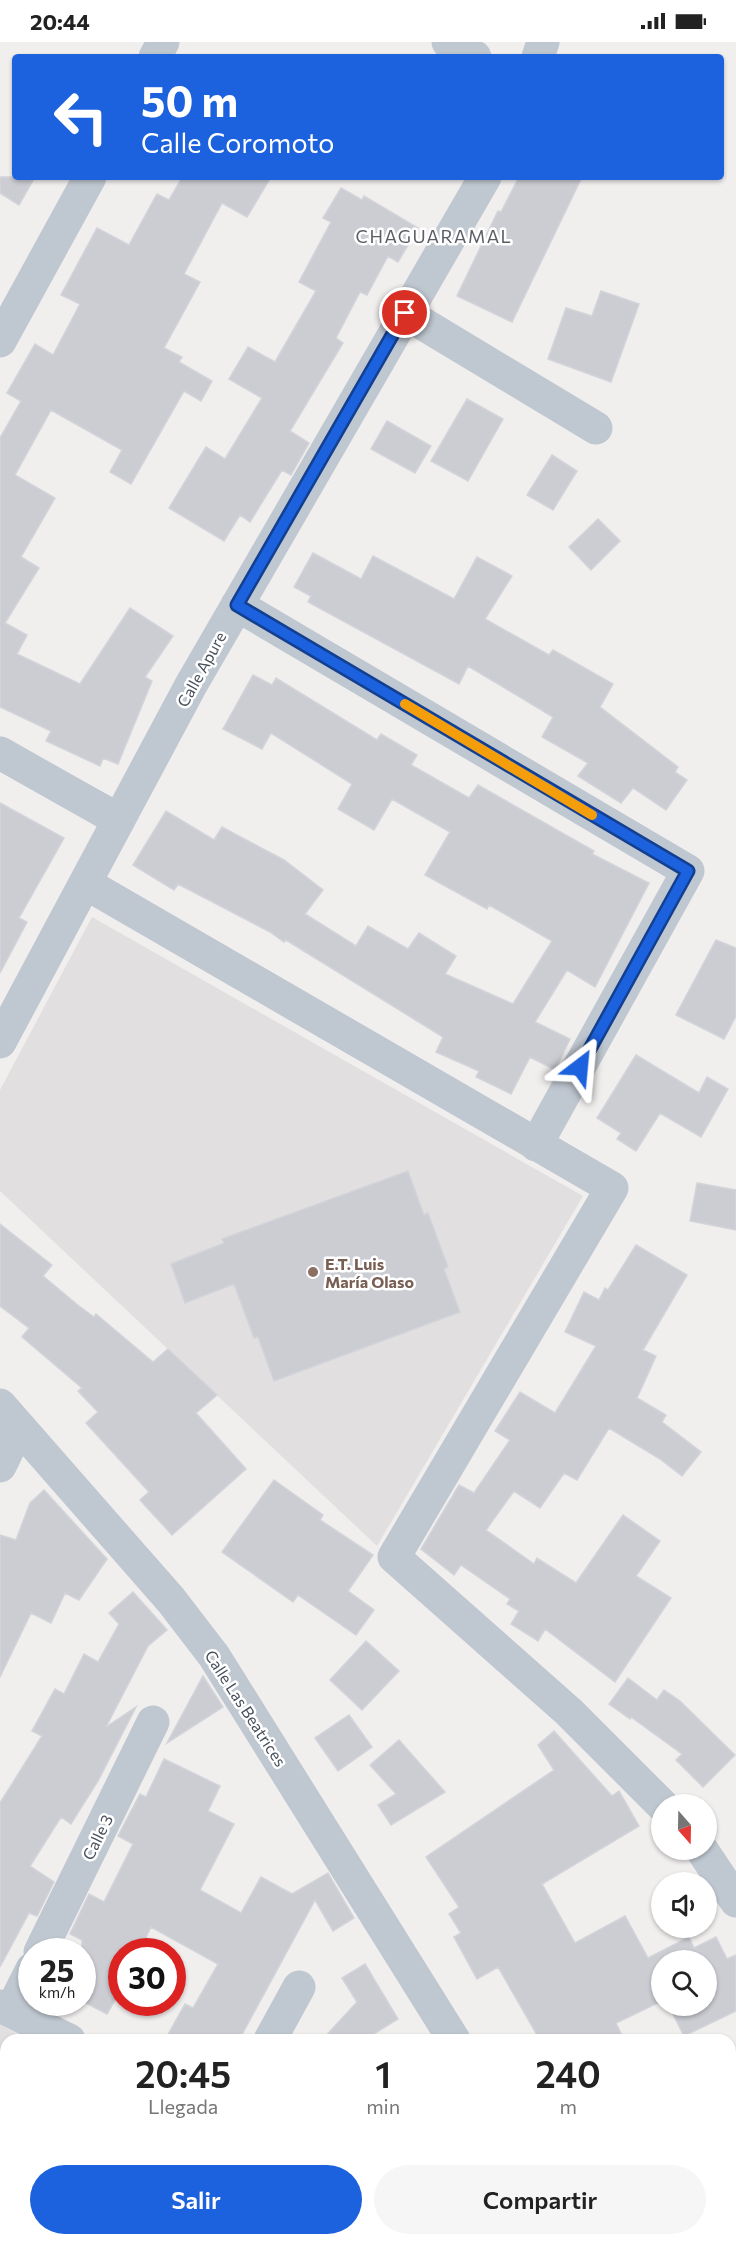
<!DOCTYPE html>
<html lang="es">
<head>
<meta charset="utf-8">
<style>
  :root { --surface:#fff; --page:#f6f6f6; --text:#222; --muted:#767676; --accent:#1c61dd }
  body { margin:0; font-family:Commissioner,sans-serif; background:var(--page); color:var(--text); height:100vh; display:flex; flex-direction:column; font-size:22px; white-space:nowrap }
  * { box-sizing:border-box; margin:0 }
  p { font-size:20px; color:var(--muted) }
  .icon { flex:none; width:33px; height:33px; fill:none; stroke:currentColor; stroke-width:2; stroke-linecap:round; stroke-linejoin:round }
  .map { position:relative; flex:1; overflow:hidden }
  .sheet { position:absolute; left:0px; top:1992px; width:736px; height:212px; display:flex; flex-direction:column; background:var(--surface); border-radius:18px 18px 0 0; box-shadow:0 2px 4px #0004 }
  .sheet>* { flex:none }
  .hud { position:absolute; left:12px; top:12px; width:712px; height:126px; border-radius:6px; box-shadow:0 2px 4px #0004; background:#1c61dd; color:#fff; overflow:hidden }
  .needle { width:39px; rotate:160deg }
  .fabs { position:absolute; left:651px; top:1752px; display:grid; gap:12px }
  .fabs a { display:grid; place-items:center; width:66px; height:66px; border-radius:50%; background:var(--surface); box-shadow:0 2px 4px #0004; font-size:30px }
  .speed { position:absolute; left:18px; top:1896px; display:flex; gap:12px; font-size:30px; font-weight:700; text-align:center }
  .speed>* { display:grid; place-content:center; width:78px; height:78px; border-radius:50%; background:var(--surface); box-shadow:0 2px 4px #0004; line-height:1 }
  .speed small { font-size:15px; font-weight:400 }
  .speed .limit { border:9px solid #d22; background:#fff; color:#111 }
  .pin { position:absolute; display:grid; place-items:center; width:51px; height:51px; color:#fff; margin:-26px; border:3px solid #fff; border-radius:50%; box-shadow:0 2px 6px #0007 }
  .me { position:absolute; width:66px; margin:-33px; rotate:29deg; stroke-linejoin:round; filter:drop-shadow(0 0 4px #0008) }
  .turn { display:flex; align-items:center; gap:21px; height:126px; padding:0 30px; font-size:27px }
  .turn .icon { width:78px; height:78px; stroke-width:2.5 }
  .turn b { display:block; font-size:42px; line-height:51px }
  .eta { display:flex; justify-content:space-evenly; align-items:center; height:102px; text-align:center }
  .eta b { font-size:36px; font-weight:600; line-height:42px }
  .action { display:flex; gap:12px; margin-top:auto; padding:12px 30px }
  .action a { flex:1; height:69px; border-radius:36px; background:var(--accent); color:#fff; font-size:24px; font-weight:600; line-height:69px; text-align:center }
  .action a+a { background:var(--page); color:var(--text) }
  .status { display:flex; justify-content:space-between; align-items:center; height:42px; padding:0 30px; background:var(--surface); direction:ltr }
  .status svg { height:16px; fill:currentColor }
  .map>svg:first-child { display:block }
  .education { fill:#e2dfe0 }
  .building { fill:#cbcdd3; stroke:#d2d4da; stroke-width:1.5 }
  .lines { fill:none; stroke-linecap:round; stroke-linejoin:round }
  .minor { stroke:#bfc7d0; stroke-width:33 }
  .route-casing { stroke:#123f90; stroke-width:15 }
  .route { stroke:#1c61dd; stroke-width:10 }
  .slow { stroke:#f59e0b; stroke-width:10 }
  .education-dot { fill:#8d6e63; stroke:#fff; stroke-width:2 }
  .labels { text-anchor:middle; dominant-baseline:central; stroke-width:5; stroke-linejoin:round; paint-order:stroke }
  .street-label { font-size:16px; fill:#47505b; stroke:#fff }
  .education-label { font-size:16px; font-weight:bold; fill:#785e54; stroke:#fff; text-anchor:start }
  .neighbourhood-label { font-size:18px; letter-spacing:1.5px; fill:#5b5e63; stroke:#fff }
</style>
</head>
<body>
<div class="status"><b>20:44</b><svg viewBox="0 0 49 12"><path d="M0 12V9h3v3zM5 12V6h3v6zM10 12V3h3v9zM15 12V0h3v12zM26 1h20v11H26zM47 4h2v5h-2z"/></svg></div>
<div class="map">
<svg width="736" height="2203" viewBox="0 0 736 2203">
  <rect width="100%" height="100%" fill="#f1eeee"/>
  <path class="education" d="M 92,875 L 583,1154 L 377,1504 L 0,1149 L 0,1048 Z
    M 0,1983 L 30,1998 L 6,1998 L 6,2198 L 15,2198 L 12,2203 L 0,2203 Z"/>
  <path class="building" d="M 0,135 L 35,135 L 19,163 L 0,151 Z
    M 177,135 L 271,135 L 247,175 L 222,161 L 184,232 L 200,240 L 164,306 L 182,315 L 179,320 L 212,339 L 201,359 L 184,349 L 131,442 L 110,430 L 122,408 L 51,368 L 15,433 L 55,456 L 21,515 L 39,526 L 5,581 L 27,593 L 17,612 L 80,642 L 130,566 L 173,594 L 145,635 L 152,639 L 118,722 L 103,716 L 100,724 L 46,699 L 51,689 L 0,665 L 0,396 L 21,359 L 7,351 L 35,302 L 53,313 L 80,262 L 61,253 L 97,186 L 129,203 L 157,152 L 169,158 L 181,137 Z
    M 519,135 L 582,135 L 512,280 L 457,254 L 498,169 L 501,170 Z
    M 341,146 L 362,158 L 364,154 L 418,186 L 398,220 L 388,214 L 367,253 L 360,250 L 336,296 L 343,301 L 290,389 L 309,401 L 291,433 L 282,428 L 250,480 L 240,473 L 224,499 L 169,466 L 206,405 L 225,417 L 262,356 L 229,337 L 248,305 L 275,320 L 316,249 L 299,240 L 331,180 L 323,176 Z
    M 601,249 L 639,262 L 611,340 L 548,317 L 566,266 L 592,274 Z
    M 467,357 L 503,377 L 468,439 L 431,419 Z
    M 387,379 L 431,404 L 415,431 L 371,407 Z
    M 552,413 L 577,429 L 553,468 L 527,453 Z
    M 598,477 L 620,499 L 591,528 L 569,505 Z
    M 313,511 L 361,537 L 373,514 L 454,557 L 477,515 L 512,534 L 485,577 L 549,613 L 553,608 L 613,642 L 600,665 L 678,725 L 675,730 L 687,738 L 666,768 L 633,746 L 621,761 L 578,734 L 588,721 L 542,695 L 553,675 L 468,624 L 459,642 L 308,560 L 311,554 L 294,545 Z
    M 253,633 L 272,643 L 276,636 L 377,698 L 381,692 L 417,713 L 411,723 L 469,756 L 478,743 L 594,809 L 592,812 L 649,841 L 595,945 L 567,928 L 535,980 L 570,997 L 555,1028 L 530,1015 L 511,1052 L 476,1035 L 479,1029 L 436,1010 L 443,995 L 286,898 L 284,900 L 270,890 L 178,842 L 174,848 L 133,823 L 166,769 L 214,798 L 222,785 L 284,818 L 323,848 L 305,872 L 356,904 L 368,884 L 408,907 L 419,891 L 456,914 L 445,932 L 513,962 L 552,899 L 489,863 L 487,867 L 425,833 L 450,790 L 392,757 L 374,788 L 338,767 L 352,742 L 271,691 L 262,707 L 223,687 Z
    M 0,761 L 64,796 L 19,876 L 27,880 L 0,931 Z
    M 716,898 L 736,906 L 736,974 L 724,997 L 676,973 Z
    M 636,1013 L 699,1051 L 707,1035 L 728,1047 L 701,1095 L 660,1071 L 636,1109 L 617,1097 L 621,1091 L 597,1076 Z
    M 408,1129 L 424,1173 L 428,1171 L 448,1225 L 444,1227 L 460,1270 L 274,1339 L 258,1295 L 254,1296 L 234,1242 L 185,1261 L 171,1222 L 224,1201 L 222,1197 Z
    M 697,1141 L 736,1148 L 736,1188 L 690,1179 Z
    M 0,1182 L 52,1223 L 43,1234 L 79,1264 L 94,1275 L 96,1272 L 153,1320 L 168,1307 L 217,1353 L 196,1371 L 246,1427 L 172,1493 L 140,1458 L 149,1450 L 86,1381 L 98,1370 L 78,1349 L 82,1346 L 22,1295 L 29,1286 L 0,1264 Z
    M 636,1203 L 687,1233 L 643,1308 L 656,1314 L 637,1356 L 666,1373 L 662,1380 L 701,1410 L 682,1434 L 660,1417 L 609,1386 L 577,1438 L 564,1431 L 540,1466 L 514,1449 L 486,1488 L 534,1522 L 537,1516 L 576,1541 L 623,1473 L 660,1499 L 636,1534 L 671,1556 L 615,1640 L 545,1587 L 538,1599 L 511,1582 L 519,1569 L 507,1562 L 510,1557 L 461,1523 L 454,1533 L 421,1507 L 459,1443 L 474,1451 L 510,1398 L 495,1389 L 520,1350 L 555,1371 L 596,1304 L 565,1290 L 584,1250 L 599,1258 L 605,1246 L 608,1248 Z
    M 274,1438 L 323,1473 L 320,1478 L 373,1513 L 348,1549 L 374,1568 L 356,1593 L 298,1553 L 293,1560 L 222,1510 Z
    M 44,1448 L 107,1517 L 79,1558 L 65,1551 L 51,1581 L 31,1571 L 0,1635 L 0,1493 L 16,1498 L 30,1461 Z
    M 133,1550 L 167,1588 L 148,1604 L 106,1685 L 136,1665 L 98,1739 L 71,1782 L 61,1775 L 30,1824 L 54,1840 L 37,1874 L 29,1871 L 0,1925 L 0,1761 L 42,1694 L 32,1689 L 55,1647 L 64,1652 L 84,1612 L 98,1620 L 119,1582 L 109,1571 Z
    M 366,1599 L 399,1629 L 362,1668 L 330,1638 Z
    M 203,1634 L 223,1665 L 167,1701 Z
    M 628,1636 L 657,1658 L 664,1648 L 680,1659 L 735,1713 L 703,1745 L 676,1718 L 682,1712 L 631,1675 L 630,1677 L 609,1662 Z
    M 349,1673 L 372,1705 L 338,1729 L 315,1696 Z
    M 554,1689 L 612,1754 L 619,1749 L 639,1784 L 542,1842 L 575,1901 L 625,1874 L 648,1916 L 689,1895 L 694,1906 L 716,1895 L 727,1917 L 736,1913 L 736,1969 L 684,1994 L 669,1964 L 706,1964 L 706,1918 L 662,1918 L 662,1959 L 616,1981 L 624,1998 L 540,1998 L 498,1925 L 477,1937 L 454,1895 L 461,1891 L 449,1872 L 459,1865 L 426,1815 L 554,1728 L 538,1703 Z
    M 399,1698 L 445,1750 L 391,1783 L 378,1763 L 396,1752 L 370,1723 Z
    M 164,1717 L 220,1744 L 208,1769 L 234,1782 L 200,1848 L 241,1871 L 261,1835 L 292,1852 L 328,1831 L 354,1876 L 333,1889 L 315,1858 L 239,1998 L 165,1998 L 185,1962 L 193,1966 L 218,1922 L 151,1885 L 139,1910 L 122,1910 L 122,1946 L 107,1972 L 82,1959 L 82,1898 L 70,1892 L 89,1852 L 104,1860 L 133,1802 L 118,1794 L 140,1752 L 146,1755 Z
    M 365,1922 L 398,1977 L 364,1998 L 322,1998 L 357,1960 L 342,1936 Z"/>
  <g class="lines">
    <path class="minor" d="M 448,0 L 475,15
      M 155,15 L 163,0
      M 538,15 L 543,0
      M 405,271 L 596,386
      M 0,299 L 90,135
      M 237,563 L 688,829 L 536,1103
      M 0,711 L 119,778
      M 85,841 L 612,1146 L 394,1515 L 569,1670 L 662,1763
      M 0,1000 L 191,643 L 485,135
      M 0,1363 L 171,1558 L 214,1614 L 454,1998
      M 0,1424 L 19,1385
      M 702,1808 L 736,1859
      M 40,1910 L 153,1680
      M 0,1964 L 69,1998
      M 11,1969 L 32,1927
      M 270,1998 L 299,1945
      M 428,2198 L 430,2203
      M 577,2198 L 581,2203
      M 158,2203 L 161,2198"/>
  </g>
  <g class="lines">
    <g class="route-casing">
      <path id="route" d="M 405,271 L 237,563 L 688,829 L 580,1025"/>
    </g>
    <use href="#route" class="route"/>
    <path class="slow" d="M 405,662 L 592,773"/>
  </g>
  <circle class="education-dot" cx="313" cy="1230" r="6"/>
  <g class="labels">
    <g class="street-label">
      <text transform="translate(201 627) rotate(-61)">Calle Apure</text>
      <text transform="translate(246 1666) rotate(57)">Calle Las Beatrices</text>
      <text transform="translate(97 1795) rotate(-64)">Calle 3</text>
    </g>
    <g class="education-label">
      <text x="325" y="1221">E.T. Luis<tspan x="325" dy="18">María Olaso</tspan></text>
    </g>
    <g class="neighbourhood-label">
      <text x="434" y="194">CHAGUARAMAL</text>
    </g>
  </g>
</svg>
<div class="fabs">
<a><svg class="needle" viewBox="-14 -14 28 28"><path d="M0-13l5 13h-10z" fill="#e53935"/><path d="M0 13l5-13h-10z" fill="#767676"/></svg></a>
<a><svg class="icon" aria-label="sound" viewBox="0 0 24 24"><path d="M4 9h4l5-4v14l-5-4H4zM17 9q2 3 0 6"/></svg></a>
<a><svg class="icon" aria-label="search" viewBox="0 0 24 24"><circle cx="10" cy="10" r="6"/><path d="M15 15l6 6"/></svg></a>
</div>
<div class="speed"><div>25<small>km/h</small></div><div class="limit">30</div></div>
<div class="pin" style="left:405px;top:271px;background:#d93025"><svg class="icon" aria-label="arrive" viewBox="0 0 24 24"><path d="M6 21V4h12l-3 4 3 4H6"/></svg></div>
<svg class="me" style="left:580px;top:1025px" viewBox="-20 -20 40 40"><path d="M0-17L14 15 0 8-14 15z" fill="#1c61dd" stroke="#fff" stroke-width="4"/></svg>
<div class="hud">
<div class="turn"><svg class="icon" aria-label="left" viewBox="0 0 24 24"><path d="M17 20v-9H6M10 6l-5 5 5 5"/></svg><div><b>50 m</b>Calle Coromoto</div></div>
</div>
<section class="sheet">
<div class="eta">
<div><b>20:45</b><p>Llegada</p></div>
<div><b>1</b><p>min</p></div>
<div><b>240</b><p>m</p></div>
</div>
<div class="action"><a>Salir</a><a>Compartir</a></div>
</section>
</div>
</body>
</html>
